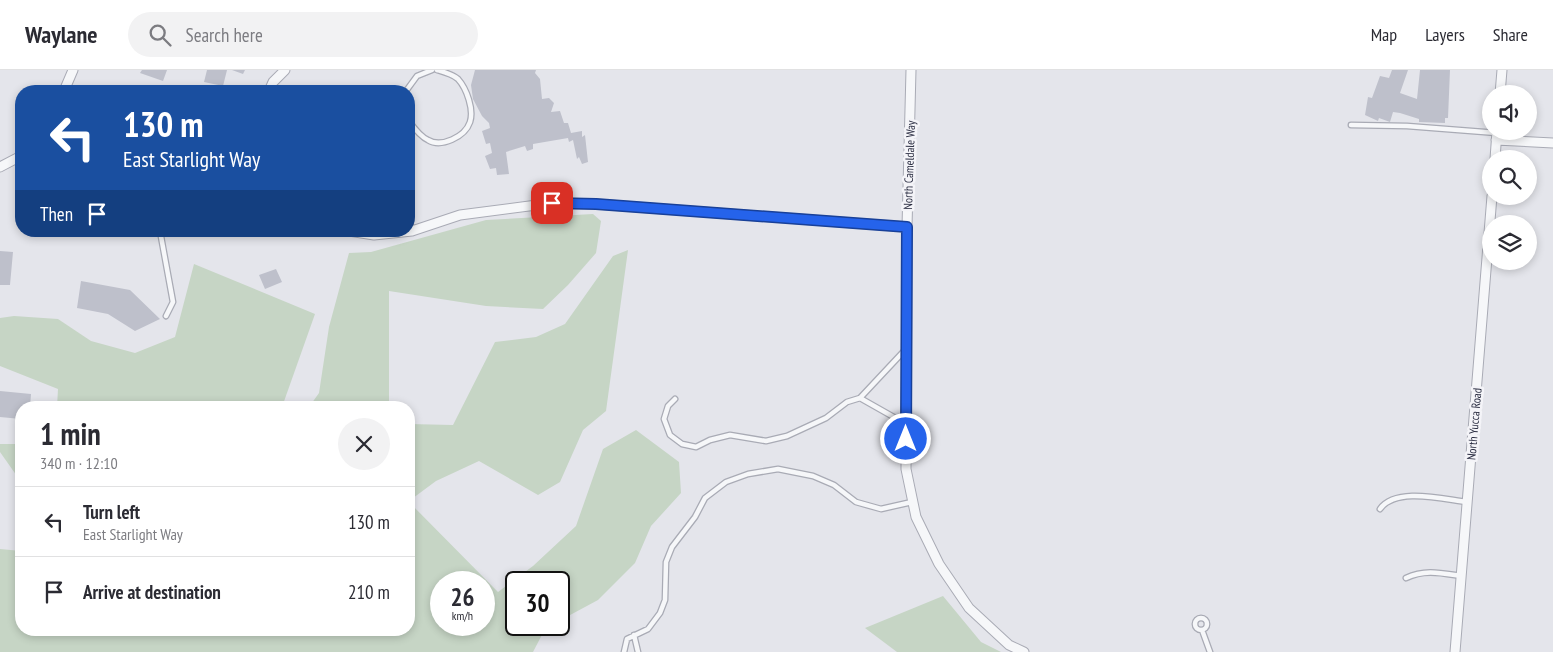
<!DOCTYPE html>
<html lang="en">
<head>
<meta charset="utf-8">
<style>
	:root { --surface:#fff; --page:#f2f2f3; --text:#2b2b33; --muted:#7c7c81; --line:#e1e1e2 }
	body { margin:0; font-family:"PT Sans Narrow",sans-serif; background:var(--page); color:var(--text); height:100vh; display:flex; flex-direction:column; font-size:19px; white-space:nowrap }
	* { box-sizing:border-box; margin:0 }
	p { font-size:16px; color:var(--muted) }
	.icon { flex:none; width:28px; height:28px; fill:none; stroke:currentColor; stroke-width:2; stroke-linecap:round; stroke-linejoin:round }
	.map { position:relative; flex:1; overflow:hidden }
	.details { position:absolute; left:15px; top:331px; width:400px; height:235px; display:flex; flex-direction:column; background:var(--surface); border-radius:20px; box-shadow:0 2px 8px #0003 }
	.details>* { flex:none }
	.hud { position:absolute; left:15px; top:15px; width:400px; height:152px; border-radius:20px; box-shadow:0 2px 8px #0003; background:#1a4fa0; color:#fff; overflow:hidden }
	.buttons { position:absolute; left:1482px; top:15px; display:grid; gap:10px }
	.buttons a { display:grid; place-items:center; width:55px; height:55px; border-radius:50%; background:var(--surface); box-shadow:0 2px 8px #0003; font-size:25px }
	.speed { position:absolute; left:430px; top:501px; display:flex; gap:10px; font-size:25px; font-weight:700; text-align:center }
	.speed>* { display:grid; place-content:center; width:65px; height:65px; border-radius:50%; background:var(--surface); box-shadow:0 2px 8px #0003; line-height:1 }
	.speed small { font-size:12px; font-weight:400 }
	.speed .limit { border:2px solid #111; border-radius:8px; background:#fff; color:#111 }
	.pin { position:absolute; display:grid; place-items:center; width:42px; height:42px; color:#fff; margin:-21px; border-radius:10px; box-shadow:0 2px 8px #0006 }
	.me { position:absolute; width:55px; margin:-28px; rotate:0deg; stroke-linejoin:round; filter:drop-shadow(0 0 4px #0008) }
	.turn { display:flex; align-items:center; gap:18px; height:105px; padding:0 25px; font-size:22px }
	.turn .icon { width:65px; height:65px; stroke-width:2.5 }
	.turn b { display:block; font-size:35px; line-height:42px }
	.then { display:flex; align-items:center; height:48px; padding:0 25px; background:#0003; gap:10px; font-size:19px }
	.round { display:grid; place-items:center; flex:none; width:52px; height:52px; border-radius:26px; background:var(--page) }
	.headline { display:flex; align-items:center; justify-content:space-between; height:85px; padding:0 25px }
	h1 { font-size:30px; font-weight:600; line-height:38px }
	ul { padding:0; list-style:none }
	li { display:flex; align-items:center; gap:15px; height:70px; padding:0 25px; border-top:1px solid var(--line) }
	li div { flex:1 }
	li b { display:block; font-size:19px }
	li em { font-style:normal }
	header { display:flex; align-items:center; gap:30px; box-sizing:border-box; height:70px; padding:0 25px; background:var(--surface); border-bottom:1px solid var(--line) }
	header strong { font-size:24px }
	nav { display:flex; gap:28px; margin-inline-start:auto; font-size:18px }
	.search { width:350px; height:45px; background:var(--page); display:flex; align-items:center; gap:12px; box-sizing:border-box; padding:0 18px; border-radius:28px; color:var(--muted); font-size:19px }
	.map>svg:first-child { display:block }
	.green { fill:#c6d5c5; fill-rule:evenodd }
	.building { fill:#bec0cb }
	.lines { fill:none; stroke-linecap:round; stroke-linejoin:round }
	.lane-casing { stroke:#a9abb5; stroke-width:7 }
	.street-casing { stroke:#a9abb5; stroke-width:11 }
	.lane { stroke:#f6f7f9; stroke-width:4.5 }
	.street { stroke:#f6f7f9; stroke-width:9 }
	.route-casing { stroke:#184099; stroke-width:12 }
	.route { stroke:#2563eb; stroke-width:9 }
	.labels { text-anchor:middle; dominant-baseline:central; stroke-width:5; stroke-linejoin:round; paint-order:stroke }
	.street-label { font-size:12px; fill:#2c2f43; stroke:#f4f4f8 }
</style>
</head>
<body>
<header>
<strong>Waylane</strong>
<div class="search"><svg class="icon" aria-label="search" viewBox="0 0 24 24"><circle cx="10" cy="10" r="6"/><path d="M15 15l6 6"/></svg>Search here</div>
<nav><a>Map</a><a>Layers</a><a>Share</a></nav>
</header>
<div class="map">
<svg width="1553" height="582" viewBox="0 0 1553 582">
	<rect width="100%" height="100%" fill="#e4e5eb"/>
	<path class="green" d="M593 144 601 151 596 183 568 215 543 239 486 236 389 221V337H309L319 323 329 257 349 183 371 182 486 150Z
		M628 180 606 341 583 360 560 412 538 425 479 391 436 411 409 431V354L453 355 495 272 536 267 565 254 613 186Z
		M194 194 315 244 282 337H57L58 319 0 296V248L14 246 58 249 91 271 135 283 175 267Z
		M636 360 679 392 681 423 651 456 635 493 598 530 559 551V512H516V555H552L545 559 533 582H0V479L21 481V560H409V432L498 522 533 496 576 456 603 379ZM484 512V555H441V512Z
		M0 374H21V448L19 409 0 382Z
		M943 526 981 572 1001 582H897L865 558Z"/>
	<path class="building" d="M142 0H167L163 11 140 3Z
		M207 0H227L223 16 204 12Z
		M232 0H245L243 4Z
		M475 0H536L535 3 540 9 542 29 549 28 554 33 551 42 560 41 564 53H568L571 63 582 61V67L585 65 588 92 582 94 579 87 577 89 573 70 569 72 568 68 533 74V79L527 81 525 76 506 82 509 104 497 105 496 98 490 99 485 86 492 83 490 73 486 74 482 61 490 58 489 53 482 46 473 29 471 15Z
		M1392 0H1408L1400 23 1417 29 1420 0H1450L1448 48H1445V53L1419 52V49L1400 43 1393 42 1390 52 1379 48 1378 51 1365 45 1368 27 1372 28 1380 6 1389 8Z
		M0 181 13 182 10 215H0Z
		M276 199 282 212 265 219 259 205Z
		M81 211 130 220 160 249 135 261 108 244 77 238Z
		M0 321 31 324 30 338H21V349L0 347Z"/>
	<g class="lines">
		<g class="lane-casing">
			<path id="lane" d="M406 21 417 6 432 0
				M409 51C414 58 421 67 428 70 441 78 465 67 470 52 474 40 467 19 458 9 452 4 444 2 437 0
				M1351 55 1407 56 1497 63
				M409 146 412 161
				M160 161 173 232 166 246
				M860 328 906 354
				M675 329 668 336 664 349 670 365 682 374 696 377 710 370 730 365 766 371 787 366 826 348 847 332 860 328 905 280
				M1380 439C1396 417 1442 429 1467 432
				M1406 508C1425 499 1441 503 1461 506
				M1195 554a6 6 0 1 1 12 0a6 6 0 1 1-12 0Z
				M1202 560 1210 582
				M634 565 638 582
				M624 582 627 569 648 559 660 543 665 530 666 492 672 477 695 447 705 428 726 412 748 404 778 399 813 406 834 415 856 432 881 439 912 432"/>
		</g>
		<g class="street-casing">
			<path id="street" d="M911 0 907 157 906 399 916 447 939 494 969 538 1009 575 1024 582
				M64 21 73 0
				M269 21 273 12 285 0
				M1500 24 1502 0
				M1496 70 1553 73
				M1495 89 1497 61
				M0 97 21 86
				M349 161 374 165 412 161 460 145 552 133 596 134 907 157
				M1455 582 1492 126"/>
		</g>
		<use href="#lane" class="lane"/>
		<use href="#street" class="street"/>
	</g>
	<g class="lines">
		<g class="route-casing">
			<path id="route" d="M552 133 596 134 907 157 906 369"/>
		</g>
		<use href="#route" class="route"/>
	</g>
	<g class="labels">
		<g class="street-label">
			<text transform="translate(909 95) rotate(-88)">North Cameldale Way</text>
			<text transform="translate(1474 354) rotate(-85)">North Yucca Road</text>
		</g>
	</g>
</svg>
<div class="buttons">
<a><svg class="icon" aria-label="sound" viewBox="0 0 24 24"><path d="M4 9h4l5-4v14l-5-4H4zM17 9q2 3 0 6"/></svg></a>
<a><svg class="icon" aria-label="search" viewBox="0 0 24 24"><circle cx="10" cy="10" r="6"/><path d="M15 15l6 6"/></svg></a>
<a><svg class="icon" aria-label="layers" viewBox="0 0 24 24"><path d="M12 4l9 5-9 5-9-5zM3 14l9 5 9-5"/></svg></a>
</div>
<div class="speed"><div>26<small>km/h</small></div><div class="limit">30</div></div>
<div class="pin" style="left:552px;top:133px;background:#d93025"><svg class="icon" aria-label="arrive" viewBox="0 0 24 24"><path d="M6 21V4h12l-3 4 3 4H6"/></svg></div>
<svg class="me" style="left:906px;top:369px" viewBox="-20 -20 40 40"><circle r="17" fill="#2563eb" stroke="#fff" stroke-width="3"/><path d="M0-11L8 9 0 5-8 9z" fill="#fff"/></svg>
<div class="hud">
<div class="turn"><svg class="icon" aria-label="left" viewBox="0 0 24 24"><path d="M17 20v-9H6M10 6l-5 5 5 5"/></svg><div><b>130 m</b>East Starlight Way</div></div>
<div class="then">Then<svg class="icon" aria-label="arrive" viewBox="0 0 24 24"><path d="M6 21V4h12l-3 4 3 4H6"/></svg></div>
</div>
<section class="details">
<div class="headline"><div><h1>1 min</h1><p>340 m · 12:10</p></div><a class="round"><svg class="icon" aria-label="close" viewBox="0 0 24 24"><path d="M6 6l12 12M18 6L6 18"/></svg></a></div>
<ul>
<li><svg class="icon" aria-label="left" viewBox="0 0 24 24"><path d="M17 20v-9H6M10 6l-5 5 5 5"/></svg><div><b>Turn left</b><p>East Starlight Way</p></div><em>130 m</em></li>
<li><svg class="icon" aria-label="arrive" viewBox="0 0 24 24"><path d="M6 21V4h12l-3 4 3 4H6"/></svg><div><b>Arrive at destination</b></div><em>210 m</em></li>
</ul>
</section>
</div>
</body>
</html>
